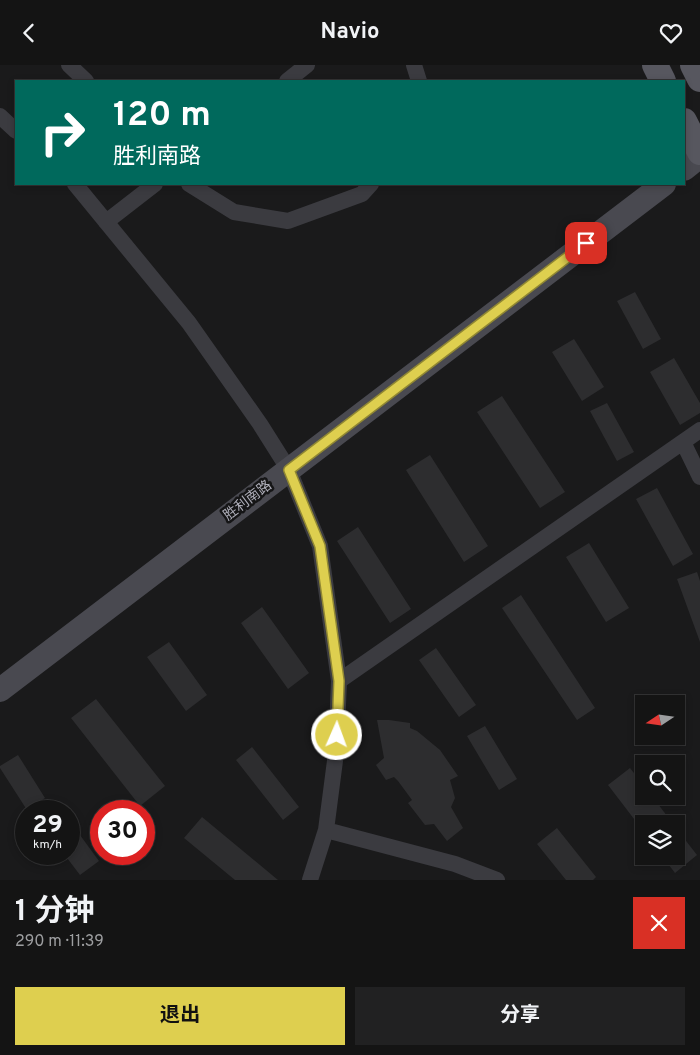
<!DOCTYPE html>
<html lang="zh">
<head>
<meta charset="utf-8">
<style>
	:root { --surface:#141414; --page:#212122; --text:#f1f3f6; --muted:#9d9ea0; --line:#333334; --accent:#decf4f }
	body { margin:0; font-family:Overpass,"Noto Sans SC",sans-serif; background:var(--page); color:var(--text); height:100vh; display:flex; flex-direction:column; font-size:19px; white-space:nowrap }
	* { box-sizing:border-box; margin:0 }
	p { font-size:16px; color:var(--muted) }
	.icon { flex:none; width:28px; height:28px; fill:none; stroke:currentColor; stroke-width:2; stroke-linecap:round; stroke-linejoin:round }
	.map { position:relative; height:815px; overflow:hidden }
	.sheet { display:flex; flex-direction:column; background:var(--surface); flex:1 }
	.sheet>* { flex:none }
	.banner { position:absolute; left:15px; top:15px; width:670px; height:105px; border-radius:0px; box-shadow:0 2px 8px #0003,0 0 0 1px var(--line); background:#00695c; color:#fff; overflow:hidden }
	.needle { width:32px; rotate:257deg }
	.tools { position:absolute; left:635px; top:630px; display:grid; gap:10px }
	.tools a { display:grid; place-items:center; width:50px; height:50px; border-radius:0px; background:var(--surface); box-shadow:0 2px 8px #0003,0 0 0 1px var(--line); font-size:25px }
	.speed { position:absolute; left:15px; top:735px; display:flex; gap:10px; font-size:25px; font-weight:700; text-align:center }
	.speed>* { display:grid; place-content:center; width:65px; height:65px; border-radius:50%; background:var(--surface); box-shadow:0 2px 8px #0003,0 0 0 1px var(--line); line-height:1 }
	.speed small { font-size:12px; font-weight:400 }
	.speed .limit { border:8px solid #d22; background:#fff; color:#111 }
	.pin { position:absolute; display:grid; place-items:center; width:42px; height:42px; color:#fff; margin:-21px; border-radius:10px; box-shadow:0 2px 8px #0006 }
	.me { position:absolute; width:55px; margin:-28px; rotate:2deg; stroke-linejoin:round; filter:drop-shadow(0 0 4px #0008) }
	.turn { display:flex; align-items:center; gap:18px; height:105px; padding:0 15px; font-size:22px }
	.turn .icon { width:65px; height:65px; stroke-width:2.5 }
	.turn b { display:block; font-size:35px; line-height:42px }
	.round { display:grid; place-items:center; flex:none; width:52px; height:52px; border-radius:0px; background:var(--page) }
	.overview { display:flex; align-items:center; justify-content:space-between; height:85px; padding:0 15px }
	h1 { font-size:30px; font-weight:700; line-height:38px }
	.button { display:flex; gap:10px; margin-top:auto; padding:10px 15px }
	.button a { flex:1; height:58px; border-radius:0px; background:var(--accent); color:#111; font-size:20px; font-weight:700; line-height:58px; text-align:center }
	.button a+a { background:var(--page); color:var(--text) }
	header { display:flex; justify-content:space-between; align-items:center; height:65px; padding:0 15px; background:var(--surface); font-size:22px; font-weight:700 }
	.map>svg:first-child { display:block }
	.building { fill:#2d2d2f }
	.lines { fill:none; stroke-linecap:round; stroke-linejoin:round }
	.minor { stroke:#3b3b40; stroke-width:16 }
	.secondary { stroke:#494950; stroke-width:24 }
	.primary { stroke:#57575f; stroke-width:26 }
	.route-casing { stroke:#908733; stroke-width:12 }
	.route { stroke:#decf4f; stroke-width:9 }
	.labels { text-anchor:middle; dominant-baseline:central; stroke-width:5; stroke-linejoin:round; paint-order:stroke }
	.street-label { font-size:14px; fill:#aeaeb9; stroke:#151516 }
</style>
</head>
<body>
<header><svg class="icon" aria-label="back" viewBox="0 0 24 24"><path d="M15 5l-7 7 7 7"/></svg>Navio<svg class="icon" aria-label="heart" viewBox="0 0 24 24"><path d="M12 20l-8-8c-3-5 5-10 8-4 3-6 11-1 8 4z"/></svg></header>
<div class="map">
<svg width="700" height="815" viewBox="0 0 700 815">
	<rect width="100%" height="100%" fill="#1a1a1b"/>
	<path class="building" d="M635 227 661 274 643 284 617 236Z
		M574 274 604 322 582 336 552 287Z
		M674 293 700 338V348L680 360 650 307Z
		M502 331 565 427 540 443 477 347Z
		M607 338 634 387 617 396 590 346Z
		M430 390 488 481 464 497 406 405Z
		M657 423 693 489 673 501 636 434Z
		M358 462 411 544 390 558 337 476Z
		M589 478 629 543 606 557 566 492Z
		M697 507 700 516V577L677 514Z
		M521 530 595 643 577 655 502 543Z
		M262 542 309 608 288 624 241 558Z
		M169 577 207 630 186 646 147 592Z
		M436 583 476 640 459 652 419 595Z
		M96 634 165 721 140 741 71 653Z
		M377 655H389L410 658V663L417 666 440 685 458 711 450 715 455 733 451 742 463 763 447 776 434 759 425 760 408 738 412 735 398 716 394 712 386 715 376 700 384 693Z
		M485 661 517 714 499 725 467 671Z
		M252 682 299 742 283 755 236 695Z
		M18 690 45 733 27 745 0 703V701Z
		M630 703 644 721V731H652L673 759H644V767L608 720Z
		M202 752 278 815H235L184 773Z
		M69 755 99 796 80 810 64 789H69Z
		M557 763 596 812 593 815H566L537 779Z
		M676 763 697 790 675 808 662 791H676Z"/>
	<g class="lines">
		<path class="minor" d="M69 0 86 16
			M414 0 419 16
			M287 16 307 0
			M0 51 16 66
			M75 119 189 258 260 359 289 405 320 481 339 616 336 688 326 765 310 815
			M189 119 234 147 288 156 362 129 371 119
			M106 157 155 119
			M683 377 700 412
			M339 616 700 365
			M326 765 455 799 497 815"/>
		<path class="secondary" d="M684 104 700 91
			M0 625 664 119"/>
		<path class="primary" d="M655 0 663 16
			M693 0 700 14
			M684 56 700 87"/>
	</g>
	<g class="lines">
		<g class="route-casing">
			<path id="route" d="M337 670 339 616 320 481 289 405 586 178"/>
		</g>
		<use href="#route" class="route"/>
	</g>
	<g class="labels">
		<g class="street-label">
			<text transform="translate(248 436) rotate(-37)">胜利南路</text>
		</g>
	</g>
</svg>
<div class="tools">
<a><svg class="needle" viewBox="-14 -14 28 28"><path d="M0-13l5 13h-10z" fill="#e53935"/><path d="M0 13l5-13h-10z" fill="#9d9ea0"/></svg></a>
<a><svg class="icon" aria-label="search" viewBox="0 0 24 24"><circle cx="10" cy="10" r="6"/><path d="M15 15l6 6"/></svg></a>
<a><svg class="icon" aria-label="layers" viewBox="0 0 24 24"><path d="M12 4l9 5-9 5-9-5zM3 14l9 5 9-5"/></svg></a>
</div>
<div class="speed"><div>29<small>km/h</small></div><div class="limit">30</div></div>
<div class="pin" style="left:586px;top:178px;background:#d93025"><svg class="icon" aria-label="arrive" viewBox="0 0 24 24"><path d="M6 21V4h12l-3 4 3 4H6"/></svg></div>
<svg class="me" style="left:337px;top:670px" viewBox="-20 -20 40 40"><circle r="17" fill="#decf4f" stroke="#fff" stroke-width="3"/><path d="M0-11L8 9 0 5-8 9z" fill="#fff"/></svg>
<div class="banner">
<div class="turn"><svg class="icon" aria-label="right" viewBox="0 0 24 24"><path d="M7 20v-9h11M14 6l5 5-5 5"/></svg><div><b>120 m</b>胜利南路</div></div>
</div>
</div>
<section class="sheet">
<div class="overview"><div><h1>1 分钟</h1><p>290 m · 11:39</p></div><a class="round" style="background:#d93025;color:#fff"><svg class="icon" aria-label="close" viewBox="0 0 24 24"><path d="M6 6l12 12M18 6L6 18"/></svg></a></div>
<div class="button"><a>退出</a><a>分享</a></div>
</section>
</body>
</html>
